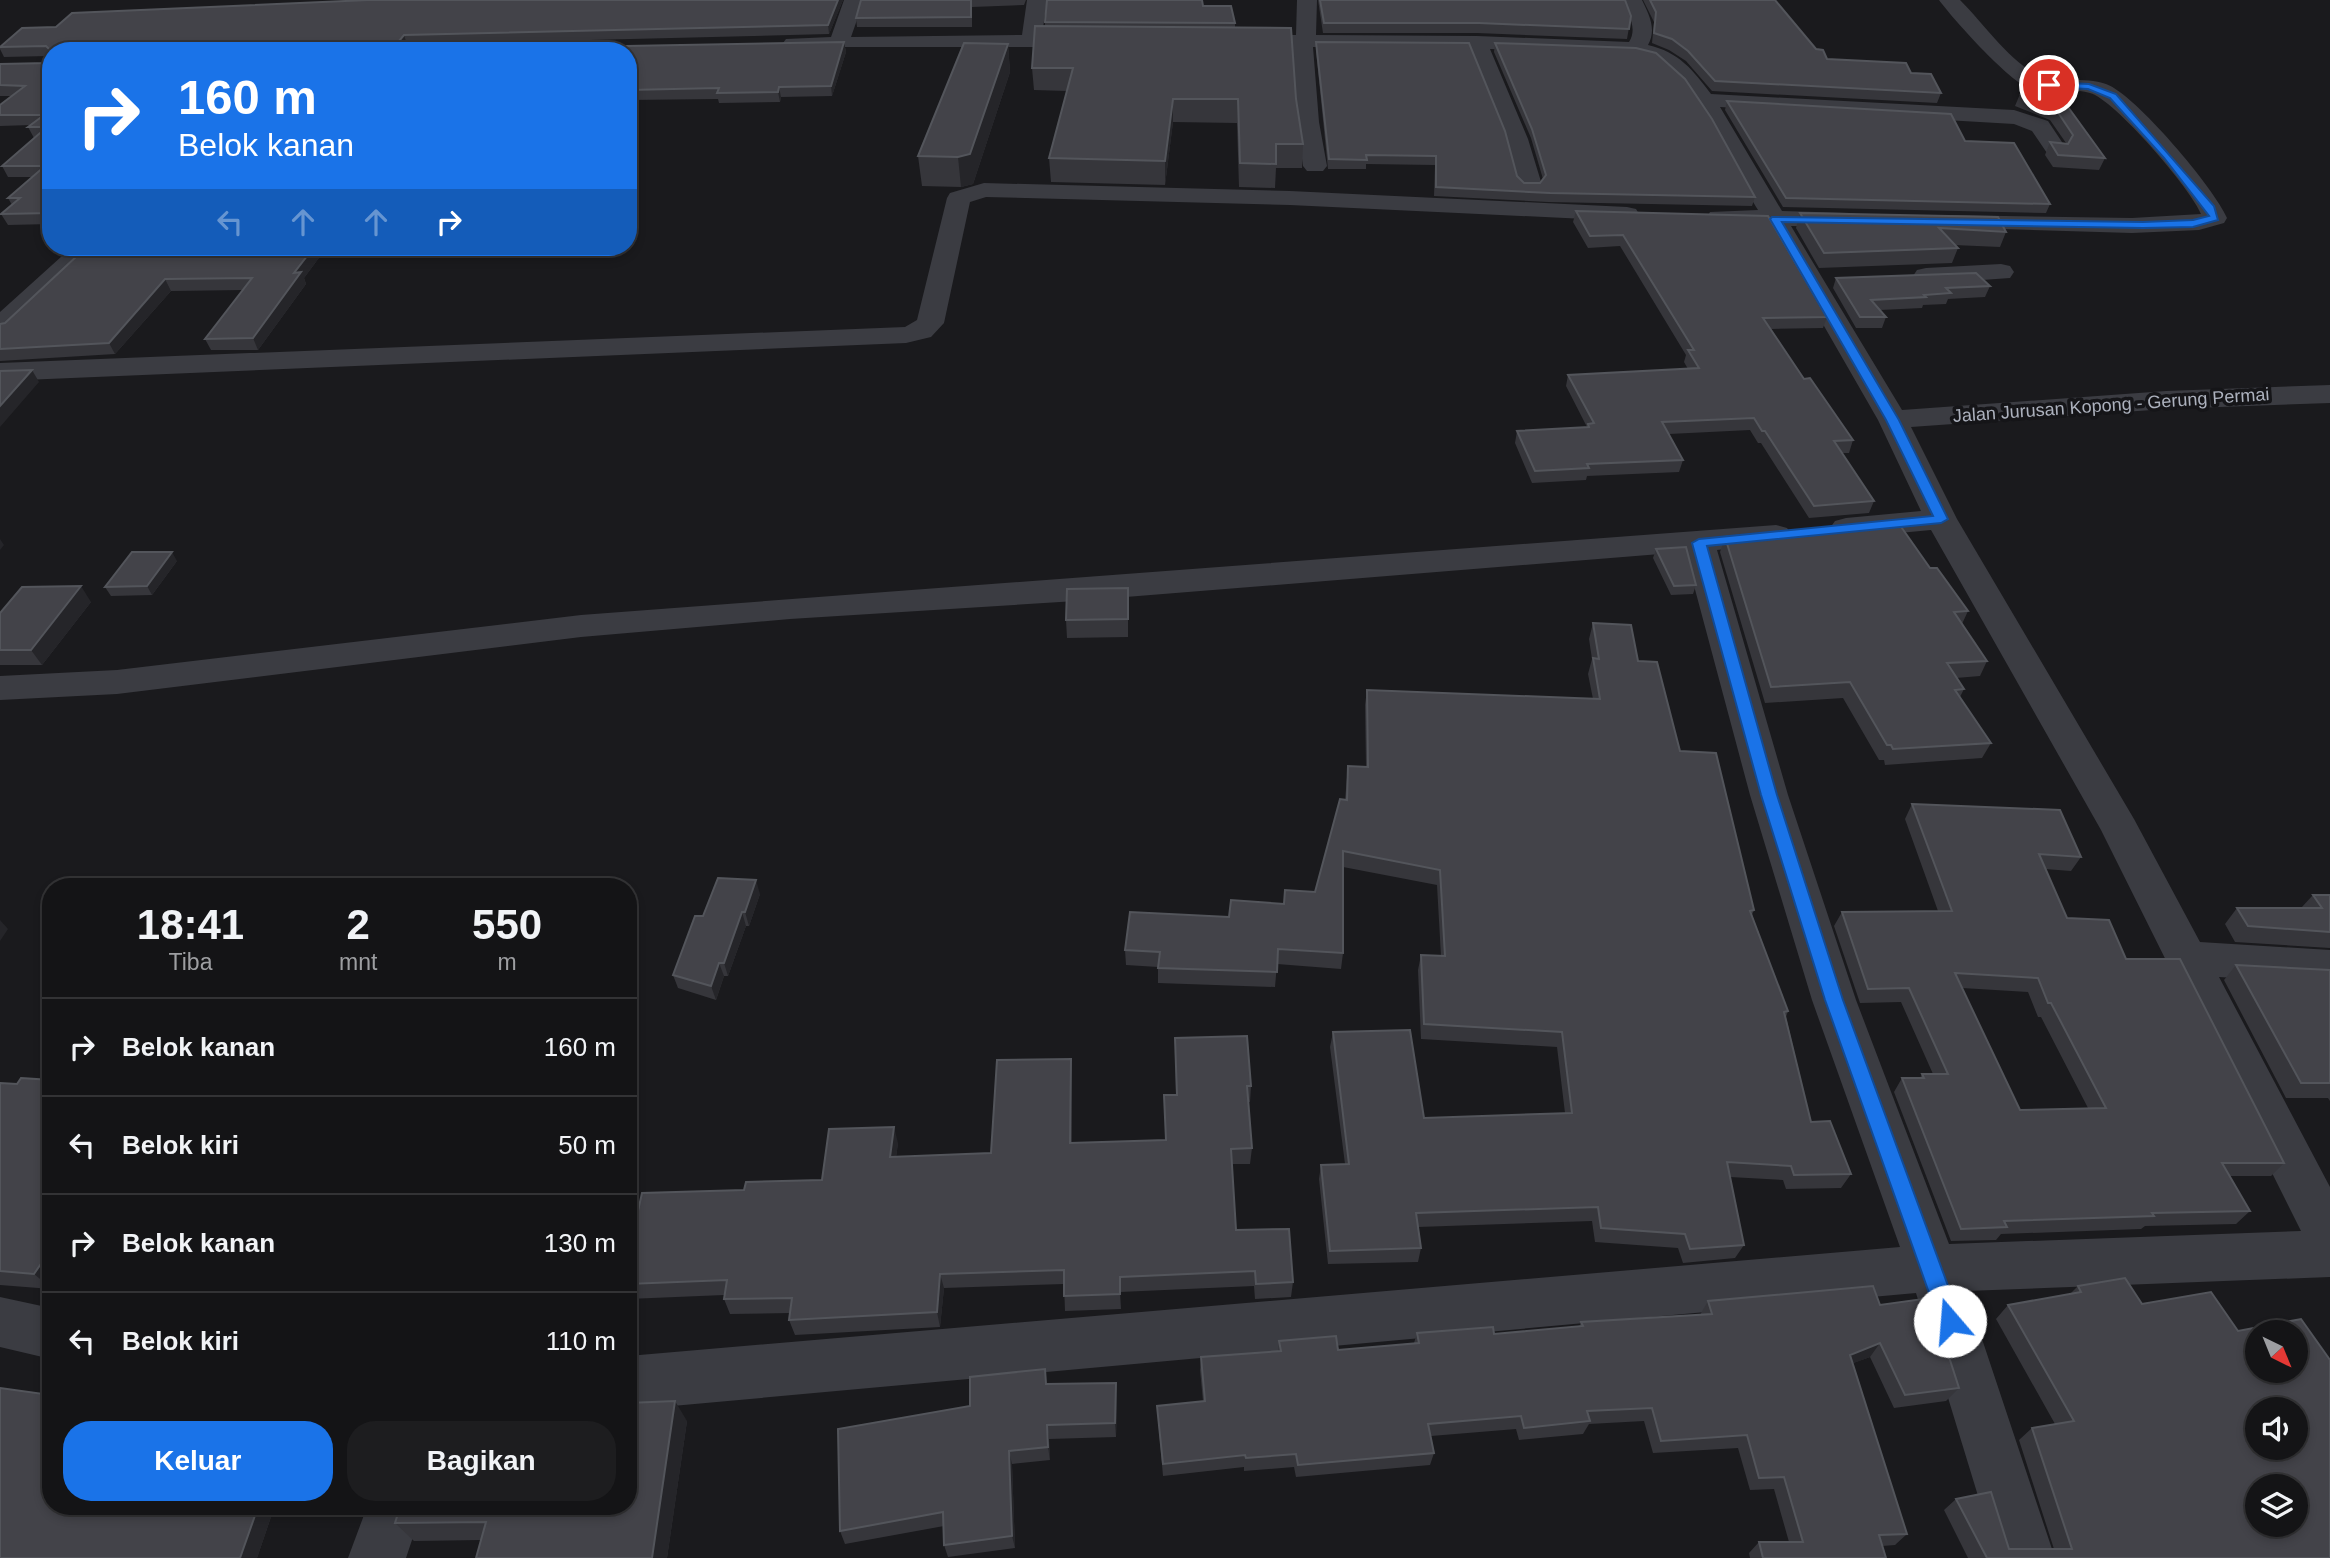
<!DOCTYPE html>
<html lang="id">
<head>
<meta charset="utf-8">
<style>
	:root { --surface:#141416; --page:#1d1d1f; --text:#f1f3f6; --muted:#9d9ea1; --line:#333335; --accent:#1a73e8 }
	body { margin:0; font-family:Arial,sans-serif; background:var(--page); color:var(--text); height:100vh; display:flex; flex-direction:column; font-size:26px; white-space:nowrap }
	* { box-sizing:border-box; margin:0 }
	p { font-size:23px; color:var(--muted) }
	.icon { flex:none; width:38px; height:38px; fill:none; stroke:currentColor; stroke-width:2; stroke-linecap:round; stroke-linejoin:round }
	.map { position:relative; flex:1; overflow:hidden }
	.drawer { position:absolute; left:42px; top:878px; width:595px; height:637px; display:flex; flex-direction:column; background:var(--surface); border-radius:28px; box-shadow:0 4px 10px #0003,0 0 0 2px var(--line) }
	.drawer>* { flex:none }
	.top-card { position:absolute; left:42px; top:42px; width:595px; height:214px; border-radius:28px; box-shadow:0 4px 10px #0003,0 0 0 2px var(--line); background:#1a73e8; color:#fff; overflow:hidden }
	.needle { width:46px; rotate:137deg }
	.controls { position:absolute; left:2245px; top:1320px; display:grid; gap:14px }
	.controls a { display:grid; place-items:center; width:63px; height:63px; border-radius:50%; background:var(--surface); box-shadow:0 4px 10px #0003,0 0 0 2px var(--line); font-size:35px }
	.pin { position:absolute; display:grid; place-items:center; width:60px; height:60px; color:#fff; margin:-30px; border:4px solid #fff; border-radius:50%; box-shadow:0 2px 7px #0007 }
	.me { position:absolute; width:77px; margin:-38px; rotate:342deg; stroke-linejoin:round; filter:drop-shadow(0 0 5px #0008) }
	.turn { display:flex; align-items:center; gap:24px; height:147px; padding:0 21px; font-size:32px }
	.turn .icon { width:91px; height:91px; stroke-width:2.5 }
	.turn b { display:block; font-size:49px; line-height:60px }
	.lanes { display:flex; align-items:center; height:66px; padding:0 21px; background:#0003; justify-content:center; gap:35px; direction:ltr }
	.lanes .off { opacity:.35 }
	.eta { display:flex; justify-content:space-evenly; align-items:center; height:119px; text-align:center }
	.eta b { font-size:42px; font-weight:700; line-height:49px }
	.primary-button { display:flex; gap:14px; margin-top:auto; padding:14px 21px }
	.primary-button a { flex:1; height:80px; border-radius:28px; background:var(--accent); color:#fff; font-size:28px; font-weight:700; line-height:80px; text-align:center }
	.primary-button a+a { background:var(--page); color:var(--text) }
	ul { padding:0; list-style:none }
	li { display:flex; align-items:center; gap:21px; height:98px; padding:0 21px; border-top:2px solid var(--line) }
	li div { flex:1 }
	li b { display:block; font-size:26px }
	li em { font-style:normal }
	.map>svg:first-child { display:block }
	.lines { fill:none; stroke-linecap:round; stroke-linejoin:round }
	.minor { fill:#3b3c42; fill-rule:evenodd }
	.wall { fill:#36363b; fill-rule:evenodd }
	.shaded-wall { fill:#252529 }
	.building { fill:#434349; stroke:#53555b; stroke-width:2; fill-rule:evenodd }
	.route { fill:#1a73e8; stroke:#114b97; stroke-width:2 }
	.labels { text-anchor:middle; dominant-baseline:central; stroke-width:7; stroke-linejoin:round; paint-order:stroke }
	.far-street-label { font-size:18px; fill:#acb1bd; stroke:#151518 }
</style>
</head>
<body>
<div class="map">
<svg width="2330" height="1558" viewBox="0 0 2330 1558">
	<rect width="100%" height="100%" fill="#1a1a1d"/>
	<g class="lines">
		<path class="minor" d="M844 0H864L851 37 1022 35 1027 0H1047L1042 35 1093 37 1096 41 1093 45 1086 47H786L783 43 786 39 831 37Z
			M1297 0H1317L1316 35 1477 36 1629 42C1638 28 1628 13 1622 0H1642C1649 15 1657 29 1648 45 1679 52 1693 70 1711 94L2014 110 2048 121 2066 148 2063 153H2047L2032 131 2014 124 1720 107 1782 211 1851 213 1860 215 1863 220 1860 225 1851 227 1791 226 1902 410 2166 391 2330 385V403L2166 409 1911 427 1957 519 2134 819 2200 942 2330 950V984L2219 977 2330 1187V1277L1966 1291 2055 1558H1997L1916 1293 628 1410V1356L1900 1247 1812 1000 1750 795 1685 552 1076 601 790 619 581 637 117 694 0 700V676L117 670 581 615 1776 525 1787 528 1792 535 1787 542 1717 550 1788 795 1856 1000 1949 1244 2301 1231 2101 830 1931 530 1846 538 1835 535 1830 528 1835 521 1846 518 1921 511 1878 420 1766 225 1710 222 1707 217 1710 212 1758 210C1736 173 1692 78 1655 59 1649 56 1641 56 1634 54L1490 49 1528 139 1542 185 1538 190H1522L1518 185 1506 139 1469 48 1313 47 1319 122 1327 166 1323 171H1307L1303 166 1297 122 1292 47H1241L1234 45 1231 41 1234 37 1241 35H1296Z
			M1939 0H1960C1984 24 2007 58 2037 75 2054 84 2085 76 2106 84 2135 94 2215 189 2227 218L2224 223 2199 230 2132 233 1938 227 1935 222 1938 217 1947 215 2132 218 2201 214C2192 190 2114 99 2090 93 2070 87 2047 95 2027 87 2007 79 1953 19 1939 0Z
			M984 183 1290 191 1627 207 1636 209 1639 214 1636 219 1627 221 1290 205 986 197 970 202 944 323 931 337 906 343 0 381V363L905 327 917 320 947 198 950 193Z
			M72 247H100L10 333 0 335V312Z
			M2001 264 2010 266 2014 272 2010 278 1926 284 1917 282 1913 276 1917 270 1926 268Z
			M0 1297 51 1308V1359L0 1347Z
			M367 1507H423L406 1558H348Z"/>
	</g>
	<path class="wall" d="M368 0H843L829 34 430 44 626 46 844 42 846 52 832 96 781 97 780 102 719 103 718 99 628 100V51H51V224L8 225 1 214 12 205 8 198 32 177H8L2 166 34 138 28 127 31 125 0 126V105L11 96H0V64L48 63V56L4 57 0 49V46L56 27Z
		M861 0H1026L1024 5 972 7V27H857L856 18Z
		M1318 0H1625L1631 16 1627 39 1477 33H1323Z
		M1643 0H1775L1816 49 1827 59 1911 73 1941 93 1937 103 1712 91 1686 61 1669 50 1652 43 1654 22Z
		M1159 1 1203 6 1235 23V28L1296 99 1303 144 1302 168H1276L1275 188 1239 187 1237 123 1173 122 1165 185 1051 182 1049 158 1067 91 1034 90 1032 68 1045 26V22Z
		M1316 42 1517 176 1524 183H1540L1543 179 1531 138 1494 52 1495 43 1755 197 1752 206 1548 202 1434 196 1435 165 1366 164V169H1328L1316 51Z
		M1008 44 1010 72 973 184 961 187 922 186 918 156Z
		M2020 94 2060 96 2105 158 2099 170 2053 167 2045 155 2050 142 2066 143 2050 120 2015 106Z
		M1727 101 1965 141 2050 204 2046 213 1783 207 1725 110Z
		M1576 211 1827 317 1823 328 1771 329 1804 379 1853 440 1849 453H1842L1874 501 1869 513 1809 518 1761 443H1758L1750 430 1669 434 1683 460 1679 472 1587 476 1586 480 1532 483 1515 443 1517 431 1587 427 1566 386 1568 375 1688 369 1684 362 1686 355 1620 246 1588 248 1573 222Z
		M1800 213 2006 232 2000 247 1954 245 1958 248 1952 263 1819 268 1796 228Z
		M306 247H327L304 278 306 284 258 350H211L205 339 243 290 171 291 115 354 0 361V324L5 323 78 255 301 248Z
		M1836 278 1990 286 1985 297 1948 299 1946 304 1923 305 1922 308 1880 310 1886 317 1882 328H1856L1833 288Z
		M1725 537 1930 568 1968 611 1962 624 1987 661 1980 676 1956 678 1964 689 1960 697 1991 743 1982 758 1885 765 1884 760H1879L1843 698 1765 703 1720 552Z
		M1656 549 1696 585 1693 594 1671 595 1653 558Z
		M177 561 152 595 111 596 105 587Z
		M1128 588V637L1067 638 1066 620Z
		M91 602 42 665H0V613Z
		M1593 623 1638 661 1754 910 1752 915 1788 1011 1786 1017 1811 1122 1851 1174 1841 1188 1786 1189 1783 1180 1730 1177 1744 1245 1735 1258 1683 1263 1678 1248 1595 1242 1592 1221 1418 1227 1421 1248 1418 1262 1328 1264 1319 1179 1321 1165 1345 1164 1330 1047 1333 1032 1424 1118 1565 1113 1557 1047 1421 1039 1418 970 1421 955 1441 956 1437 885 1343 867V953L1341 969 1277 964 1275 987 1158 983V967L1126 965 1125 950 1229 917 1284 904 1285 890 1315 892 1345 800 1348 766 1366 767 1365 705 1367 690 1593 699 1588 674 1592 659 1589 639Z
		M1912 804 2081 857 2071 871 2045 869 2067 918 2126 959 2284 1163 2271 1176H2230L2250 1211 2236 1224 2145 1226 2141 1229 2001 1234 1996 1240 1951 1241 1894 1092 1902 1078H1920L1922 1074H1933L1901 1002 1860 1003 1834 926 1842 912 1938 911 1905 819ZM1962 988 2028 992 2038 1017H2041L2088 1108 2020 1110Z
		M760 894 749 926H746L728 976H724L716 1000 678 988 673 975 703 916Z
		M2313 895H2330V948L2235 942 2225 924 2237 908H2301Z
		M2236 965 2330 970V1101L2328 1098H2286L2224 980Z
		M1175 1038 1251 1086 1250 1102H1248L1252 1148 1250 1164H1232L1236 1230 1293 1282 1291 1297 1255 1299 1254 1286 1120 1292 1121 1309 1065 1311 1064 1284 944 1288 940 1327 795 1335 789 1320 790 1313 730 1314 724 1299V1295L628 1299V1246L744 1190 822 1180 898 1143 896 1157 991 1153 1071 1059 1072 1075V1143L1165 1140 1176 1095Z
		M51 1080V1289L0 1285V1083L17 1084Z
		M2078 1286 2238 1331 2330 1558H1968L1944 1510 1956 1499 2009 1549H2054L2019 1440 2032 1428 2055 1424 1996 1319 2008 1305 2070 1294Z
		M1708 1301 1880 1305 1959 1388 1946 1401 1894 1408 1870 1357 1853 1363 1907 1534 1895 1545 1882 1546 1886 1558H1750L1749 1553 1759 1542H1789L1774 1489 1750 1490 1738 1448 1653 1453 1644 1421 1589 1424 1583 1434 1519 1440 1516 1429 1431 1436 1434 1453 1430 1465 1296 1477 1294 1467 1244 1471V1467L1163 1476 1158 1419 1157 1406 1203 1401 1200 1370 1201 1357 1278 1351 1279 1341 1338 1350 1414 1343 1417 1333 1494 1334 1579 1327 1581 1322 1700 1315Z
		M1047 1384 1117 1397 1116 1437 1049 1439 1050 1460 1012 1464 1015 1548 948 1557 944 1545V1526L845 1544 840 1531 970 1406Z
		M687 1421 667 1558H476L481 1540 414 1541 395 1523Z
		M51 1507H278L276 1514H272L257 1558H0Z"/>
	<path class="shaded-wall" d="M838 0H843L829 34 828 25Z
		M404 35 407 44 403 51 399 41Z
		M844 42 846 52 832 96 831 86Z
		M1008 44 1010 72 973 184 961 187 958 157Z
		M779 87 781 97 780 102 778 92Z
		M1173 99V122L1165 185V161Z
		M314 247H327L304 278 306 284 258 350 253 338 294 273Z
		M165 279 171 291 115 354 109 343Z
		M32 370 39 382 0 427V406Z
		M0 539 4 545 0 550Z
		M172 552 177 561 152 595 147 586Z
		M81 586 91 602 42 665 31 650Z
		M756 880 760 894 749 926 745 912Z
		M742 912 746 926 728 976 724 963Z
		M0 920 8 929 0 941Z
		M719 963 724 976 716 1000 711 986Z
		M1071 1059 1072 1075 1071 1159 1070 1143Z
		M894 1127 898 1143 894 1173 890 1157Z
		M50 1249H51V1288L34 1274Z
		M940 1274 944 1288 940 1327 937 1312Z
		M1880 1343 1870 1357 1840 1368 1850 1355Z
		M1116 1383 1117 1397 1116 1437 1115 1423Z
		M675 1401 687 1421 667 1558H652Z
		M1047 1425 1049 1439 1050 1460 1048 1447Z
		M1009 1451 1012 1464 1015 1548 1012 1536Z
		M258 1507H263L272 1514 257 1558H240Z
		M267 1507H278L276 1514Z"/>
	<path class="building" d="M368 0H838L828 25 404 35 399 41 402 44 626 46 844 42 831 86 779 87 778 92 717 93 719 88 628 90V51H51V213L1 214 20 198H8L45 166H2L47 127H28L44 115H0V105L25 86 0 85V64L48 63 49 49 46 46 0 47 22 28 56 27 72 13Z
		M861 0H971V17L856 18Z
		M1047 0H1202L1203 6H1231L1235 23 1045 22Z
		M1320 0H1625L1631 16 1629 29 1479 23H1324Z
		M1650 0H1775L1816 49 1823 50 1827 59 1906 63 1911 73 1931 74 1941 93 1715 81 1688 51 1672 39 1654 33 1656 12Z
		M1035 26 1291 28 1296 99 1303 144H1276V164L1240 163 1238 99H1173L1165 161 1049 158 1073 68H1032Z
		M1316 42 1469 43 1505 131 1517 176 1524 183H1540L1546 175 1532 129 1495 43 1636 48 1656 53 1685 79 1712 119 1755 197 1550 193 1436 187V156L1366 155 1367 160 1329 159Z
		M964 43 1008 44 970 154 958 157 918 156Z
		M2020 94 2060 96 2105 158 2058 155 2050 142 2068 144 2073 135 2055 108Z
		M1727 101 1951 114 1965 141 2014 143 2050 204 1786 198Z
		M1576 211 1768 216 1827 317 1763 318 1804 379 1810 378 1853 440 1834 441 1874 501 1814 506 1765 431H1762L1754 418 1662 422 1683 460 1587 464 1589 468 1535 471 1517 431 1589 427 1588 424 1594 423 1568 375 1699 368 1688 350H1694L1623 235 1590 236Z
		M1800 213 1998 217 2006 232 1939 228 1958 248 1824 253Z
		M306 247H314L294 273 301 272 253 338 205 339 252 278 165 279 109 343 0 349V324L5 323 78 255 301 248Z
		M1976 273 1990 286 1946 288 1951 293 1924 295 1926 297 1871 300 1886 317H1860L1836 278Z
		M32 370 0 406V371Z
		M1897 521 1930 568H1937L1968 611 1954 612 1987 661 1947 663 1964 689 1955 690 1991 743 1893 749 1891 745H1887L1850 682 1771 687 1725 537Z
		M1686 547 1696 585 1674 586 1656 549Z
		M132 552H172L147 586 105 587Z
		M81 586 31 650H0V613L22 587Z
		M1128 588V619L1066 620 1067 589Z
		M1593 623 1631 625 1638 661 1657 662 1680 751 1716 753 1754 910 1750 911 1788 1011 1784 1012 1811 1122 1830 1121 1851 1174 1794 1175 1791 1166 1727 1162 1744 1245 1690 1249 1685 1234 1601 1228 1598 1207 1416 1213 1421 1248 1330 1251 1321 1165 1349 1164 1333 1032 1410 1030 1424 1118 1572 1113 1562 1032 1424 1024 1421 955 1445 956 1440 870 1343 851V953L1278 949 1277 972 1158 968 1160 952 1125 950 1130 912 1229 917 1231 900 1284 904 1285 890 1315 892 1340 799 1347 800 1348 766 1368 767 1367 690 1600 699 1593 658 1599 659Z
		M1912 804 2060 810 2081 857 2039 854 2067 918 2109 920 2126 959H2180L2284 1163H2222L2250 1211 2152 1213 2154 1216 2004 1221 2007 1227 1961 1229 1902 1078H1924L1922 1074H1948L1909 988 1868 989 1842 912 1952 911ZM1955 973 2038 978 2048 1003H2051L2106 1108 2020 1110Z
		M718 878 756 880 745 912H742L724 963H719L711 986 673 975 695 916H703Z
		M2313 895H2330V932L2248 926 2237 908H2322Z
		M2236 965 2330 970V1083H2301Z
		M1247 1036 1251 1086H1247L1252 1148 1231 1149 1236 1230 1289 1229 1293 1282 1256 1284 1255 1271 1120 1277V1294L1064 1296V1270L940 1274 937 1312 789 1320 792 1298 724 1299 727 1280 628 1284V1246L630 1247 642 1193 744 1190 746 1182 822 1180 829 1129 894 1127 890 1157 991 1153 997 1060 1071 1059 1070 1143 1166 1140 1164 1095H1177L1175 1038Z
		M21 1078 51 1080V1249L34 1274 0 1271V1083L17 1084Z
		M2125 1278 2142 1304 2211 1292 2238 1331 2301 1319 2330 1360V1558H1987L1956 1499 1991 1492 2009 1549H2072L2032 1428 2074 1421 2008 1305 2081 1292 2078 1286ZM2258 1332H2296V1370H2258ZM2258 1409H2296V1447H2258ZM2258 1486H2296V1524H2258Z
		M1873 1286 1880 1305 1930 1298 1959 1388 1905 1395 1880 1343 1850 1355 1907 1534 1879 1535 1886 1558H1763L1759 1542H1803L1784 1477 1759 1478 1747 1435 1661 1441 1652 1408 1587 1411 1590 1421 1524 1428 1521 1416 1428 1424 1434 1453 1298 1465 1296 1454 1246 1458 1245 1455 1163 1464 1157 1406 1205 1401 1201 1357 1281 1351 1279 1341 1336 1336 1338 1350 1419 1343 1417 1333 1493 1327 1494 1334 1583 1326 1581 1322 1712 1314 1708 1301Z
		M1045 1369 1046 1384 1116 1383 1115 1423 1047 1425 1048 1447 1009 1451 1012 1536 944 1545 943 1512 840 1531 838 1429 970 1406V1377Z
		M0 1388 51 1395V1507H258L240 1558H0Z
		M675 1401 652 1558H476L486 1522 395 1523 400 1507H628V1403Z"/>
	<path class="route" d="M2049 82 2089 84 2116 94 2214 206 2218 220 2193 227 2143 228 1782 222 1899 420 1948 519 1941 523 1707 546 1777 795 1843 1000 1961 1321 1957 1328 1950 1331 1942 1328 1939 1321 1825 1000 1761 795 1692 543 1699 539 1933 516 1886 420 1770 219 1772 217 2143 222 2193 220 2209 216 2164 158 2110 98 2088 89 2046 87V83Z"/>
	<g class="labels">
		<g class="far-street-label">
			<text transform="translate(2111 405) rotate(-4)">Jalan Jurusan Kopong - Gerung Permai</text>
		</g>
	</g>
</svg>
<div class="controls">
<a><svg class="needle" viewBox="-14 -14 28 28"><path d="M0-13l5 13h-10z" fill="#e53935"/><path d="M0 13l5-13h-10z" fill="#9d9ea1"/></svg></a>
<a><svg class="icon" aria-label="sound" viewBox="0 0 24 24"><path d="M4 9h4l5-4v14l-5-4H4zM17 9q2 3 0 6"/></svg></a>
<a><svg class="icon" aria-label="layers" viewBox="0 0 24 24"><path d="M12 4l9 5-9 5-9-5zM3 14l9 5 9-5"/></svg></a>
</div>
<div class="pin" style="left:2049px;top:85px;background:#d93025"><svg class="icon" aria-label="arrive" viewBox="0 0 24 24"><path d="M6 21V4h12l-3 4 3 4H6"/></svg></div>
<svg class="me" style="left:1950px;top:1321px" viewBox="-20 -20 40 40"><circle r="19" fill="#fff"/><path d="M0-13L10 11 0 6-10 11z" fill="#1a73e8"/></svg>
<div class="top-card">
<div class="turn"><svg class="icon" aria-label="right" viewBox="0 0 24 24"><path d="M7 20v-9h11M14 6l5 5-5 5"/></svg><div><b>160 m</b>Belok kanan</div></div>
<div class="lanes"><svg class="icon off" aria-label="left" viewBox="0 0 24 24"><path d="M17 20v-9H6M10 6l-5 5 5 5"/></svg><svg class="icon off" aria-label="ahead" viewBox="0 0 24 24"><path d="M12 20V5M6 11l6-6 6 6"/></svg><svg class="icon off" aria-label="ahead" viewBox="0 0 24 24"><path d="M12 20V5M6 11l6-6 6 6"/></svg><svg class="icon" aria-label="right" viewBox="0 0 24 24"><path d="M7 20v-9h11M14 6l5 5-5 5"/></svg></div>
</div>
<section class="drawer">
<div class="eta">
<div><b>18:41</b><p>Tiba</p></div>
<div><b>2</b><p>mnt</p></div>
<div><b>550</b><p>m</p></div>
</div>
<ul>
<li><svg class="icon" aria-label="right" viewBox="0 0 24 24"><path d="M7 20v-9h11M14 6l5 5-5 5"/></svg><div><b>Belok kanan</b></div><em>160 m</em></li>
<li><svg class="icon" aria-label="left" viewBox="0 0 24 24"><path d="M17 20v-9H6M10 6l-5 5 5 5"/></svg><div><b>Belok kiri</b></div><em>50 m</em></li>
<li><svg class="icon" aria-label="right" viewBox="0 0 24 24"><path d="M7 20v-9h11M14 6l5 5-5 5"/></svg><div><b>Belok kanan</b></div><em>130 m</em></li>
<li><svg class="icon" aria-label="left" viewBox="0 0 24 24"><path d="M17 20v-9H6M10 6l-5 5 5 5"/></svg><div><b>Belok kiri</b></div><em>110 m</em></li>
</ul>
<div class="primary-button"><a>Keluar</a><a>Bagikan</a></div>
</section>
</div>
</body>
</html>
